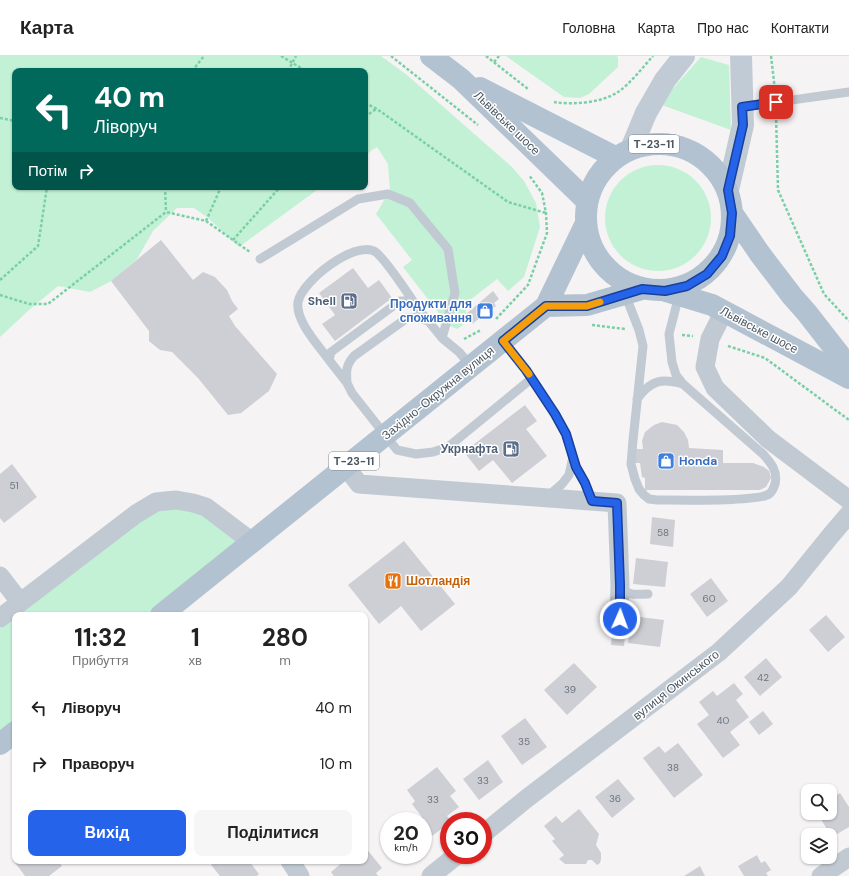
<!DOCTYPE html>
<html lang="uk">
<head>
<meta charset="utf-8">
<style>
	:root { --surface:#fff; --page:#f6f6f6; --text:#222; --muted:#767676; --line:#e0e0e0; --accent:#2563eb }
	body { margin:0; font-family:"DM Sans",sans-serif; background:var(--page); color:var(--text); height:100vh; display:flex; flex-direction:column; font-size:15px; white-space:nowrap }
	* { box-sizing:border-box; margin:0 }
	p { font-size:13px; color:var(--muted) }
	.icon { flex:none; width:22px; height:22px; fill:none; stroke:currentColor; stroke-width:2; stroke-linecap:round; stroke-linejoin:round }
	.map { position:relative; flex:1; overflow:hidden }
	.drawer { position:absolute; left:12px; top:556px; width:356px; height:252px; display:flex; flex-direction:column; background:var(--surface); border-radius:8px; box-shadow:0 1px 3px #0004 }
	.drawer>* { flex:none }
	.top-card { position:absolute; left:12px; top:12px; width:356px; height:122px; border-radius:8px; box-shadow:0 1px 3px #0004; background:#00695c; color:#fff; overflow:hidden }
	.fabs { position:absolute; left:801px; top:728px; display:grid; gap:8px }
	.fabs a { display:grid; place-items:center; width:36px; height:36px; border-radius:8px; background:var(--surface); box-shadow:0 1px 3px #0004; font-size:20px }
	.speed { position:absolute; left:380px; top:756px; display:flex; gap:8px; font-size:20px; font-weight:700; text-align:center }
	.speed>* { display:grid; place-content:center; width:52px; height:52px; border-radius:50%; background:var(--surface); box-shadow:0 1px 3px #0004; line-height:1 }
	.speed small { font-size:10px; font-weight:400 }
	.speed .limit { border:6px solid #d22; background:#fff; color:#111 }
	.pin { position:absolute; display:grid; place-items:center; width:34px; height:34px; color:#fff; margin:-17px; border-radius:8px; box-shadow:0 2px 6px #0006 }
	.me { position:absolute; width:44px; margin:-22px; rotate:2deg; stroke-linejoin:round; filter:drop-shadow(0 0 3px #0008) }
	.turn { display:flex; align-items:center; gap:14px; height:84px; padding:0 16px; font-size:18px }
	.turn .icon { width:52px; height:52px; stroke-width:2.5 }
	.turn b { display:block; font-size:28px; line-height:34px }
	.then { display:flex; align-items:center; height:38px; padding:0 16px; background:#0003; gap:8px; font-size:15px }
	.eta { display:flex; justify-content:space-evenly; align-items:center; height:68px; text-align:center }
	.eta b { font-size:24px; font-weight:700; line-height:28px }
	.primary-button { display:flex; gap:8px; margin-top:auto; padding:8px 16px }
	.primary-button a { flex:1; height:46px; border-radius:8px; background:var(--accent); color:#fff; font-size:16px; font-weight:700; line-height:46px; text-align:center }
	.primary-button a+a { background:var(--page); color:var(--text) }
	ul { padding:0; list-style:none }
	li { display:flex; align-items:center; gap:12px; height:56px; padding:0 16px }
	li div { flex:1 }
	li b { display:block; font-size:15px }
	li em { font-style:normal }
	header { display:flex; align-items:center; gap:24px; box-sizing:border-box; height:56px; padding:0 20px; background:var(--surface); border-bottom:1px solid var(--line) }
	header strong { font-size:19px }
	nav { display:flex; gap:22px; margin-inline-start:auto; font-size:14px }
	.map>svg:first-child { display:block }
	.green { fill:#c3f1d5 }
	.building { fill:#cdcfd5 }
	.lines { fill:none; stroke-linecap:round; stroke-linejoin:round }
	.path { stroke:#7ad0a6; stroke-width:2.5; stroke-dasharray:3 2; stroke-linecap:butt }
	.lane { stroke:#c1cad2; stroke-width:9 }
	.street { stroke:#c1cad2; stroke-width:19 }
	.secondary { stroke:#c1cbd6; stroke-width:22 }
	.primary { stroke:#b3c2d1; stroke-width:22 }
	.route-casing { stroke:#184099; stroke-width:10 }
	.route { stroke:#2563eb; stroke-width:7 }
	.slow { stroke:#f59e0b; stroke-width:7 }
	.labels { text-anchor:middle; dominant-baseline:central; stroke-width:3; stroke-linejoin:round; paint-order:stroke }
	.number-label { font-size:10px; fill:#6b747e }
	.shield { fill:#fff; stroke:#808990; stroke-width:1 }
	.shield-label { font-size:11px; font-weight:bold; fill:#4a5661 }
	.street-label { font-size:12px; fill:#4a5661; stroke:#fff }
	.service-label { font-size:12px; font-weight:bold; fill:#4e5e75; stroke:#fff; text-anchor:end }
	.shop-label { font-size:12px; font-weight:bold; fill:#366cbe; stroke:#fff; text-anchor:end }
	.food-label { font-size:12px; font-weight:bold; fill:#c56008; stroke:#fff; text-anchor:start }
</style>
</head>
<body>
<header>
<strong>Карта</strong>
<nav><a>Головна</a><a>Карта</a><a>Про нас</a><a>Контакти</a></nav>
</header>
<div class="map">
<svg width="849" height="820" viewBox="0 0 849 820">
	<rect width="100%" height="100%" fill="#f5f3f3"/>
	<path class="green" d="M0 0H381L407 19 512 111 524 125 536 147 540 171 524 221 508 235 497 223 465 248C467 259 468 267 457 273L448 269 403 211 412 204 376 158 390 134 388 108 377 91 365 99V15H15V131H321L239 191 207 161 194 152H177L153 175 137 203 113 224 90 236 58 230 29 254 0 281Z
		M506 0H617L618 2V11L589 38 580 42 564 41Z
		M701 1 729 9 731 74 659 48Z
		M605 162a53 53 0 1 1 106 0a53 53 0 1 1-106 0Z
		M176 451 202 458 239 486 148 559H17L140 465 158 454Z
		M15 560V666L0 678V572Z"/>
	<path class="building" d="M161 184 193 224 203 216 215 221 227 234 232 245 238 253 229 260 235 270 277 318 269 335 241 357 228 359 198 322 172 296 160 294 149 285V275L111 225Z
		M353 212 368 232 379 224 392 242 335 285 322 268 335 259 319 237Z
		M493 235 499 243 494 247 496 250 472 268 465 259Z
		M525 349 537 365 526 373 547 400 512 427 493 404 479 415 464 396Z
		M662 366 677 369 684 376 688 384 689 392 723 394V407H753L764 411 769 415 771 422 766 431 760 434H645V422L642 421 640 407H635V393H643L642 385 645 376 654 369Z
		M12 408 37 441 4 467 0 462V418Z
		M652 461 675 464 673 491 650 488Z
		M404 485 455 548 421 575 401 550 379 568 348 529Z
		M636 502 668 506 665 531 633 528Z
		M711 522 728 545 707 561 690 538Z
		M826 559 845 581 828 596 809 574Z
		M632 560 664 564 660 591 628 587Z
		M612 578 625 579 624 590 611 589Z
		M766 602 782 621 760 640 744 621Z
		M574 607 597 631 567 659 544 634Z
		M734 627 743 638 736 644 749 661 730 676 740 689 723 702 697 668 709 659 699 646 713 635 717 640Z
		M763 655 773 668 759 679 749 666Z
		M525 662 547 691 522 709 501 680Z
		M678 687 703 719 674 742 643 702 659 690 665 697Z
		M488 704 503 726 479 744 463 723Z
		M437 711 456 735 450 740 459 751 447 760 451 765H449V767L432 780 423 769V765L419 764 422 761 412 748 415 745 407 734Z
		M618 723 635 743 612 762 595 741Z
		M840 737 849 751V771L832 781 817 757H830V744Z
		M579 753 599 778 596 789 601 797V803L600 807 597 809 592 804H588L586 808H565L559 803 564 799 552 785 555 783 544 770 556 760 562 767Z
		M365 791 382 812 376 817 378 820H334L331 816 344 805H365Z
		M757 799 761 807 765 805 771 814 766 817 768 820H744L738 810Z
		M15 802V805H58L62 810 49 820H25L13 804Z
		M215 805H249L259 818 257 820H220L211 809Z
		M700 810 705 820H684Z"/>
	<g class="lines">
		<path class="path" d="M281 0 306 15
			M391 0 478 69
			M486 0 528 33
			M771 0 775 34
			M494 6 499 0
			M192 15 204 0
			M288 15 296 0
			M554 46C573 49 601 47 618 36 630 28 643 11 653 0
			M365 47 377 53 508 146 546 157
			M776 59 778 134 824 238 849 265
			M365 61 376 53
			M0 62 15 65
			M165 131 166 156
			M206 165 221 131
			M233 184 280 131
			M0 224 38 190 47 131
			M0 239 29 248H48L166 156 206 165 250 196
			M496 263 528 229 547 177 546 157 542 137 529 119
			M592 269 625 273
			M682 279 693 280
			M464 283 481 274
			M728 290 765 302 849 364"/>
		<path class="lane" d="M743 51 849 36
			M260 203 358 143 388 138 410 147 448 193 455 237 442 282
			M625 238 639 274 643 290 633 384 631 408 635 423 639 433 644 439 649 443 657 444C676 444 758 446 769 438 772 436 774 431 775 428 778 415 771 407 763 398L683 328 676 319 672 306 669 278 679 239
			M503 285 526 314 555 358 566 378 573 401 569 419 562 428 547 441
			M329 304C319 290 295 265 298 246 302 225 354 185 374 195 382 199 409 239 415 248
			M471 310 459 296 442 282 417 251 410 245H400L331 296 329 304 347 327 352 337 397 394 416 398 433 396 448 391 531 323
			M347 327C346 315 346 309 354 300L407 262 416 261 428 265
			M637 343C651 324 661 322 683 328
			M573 401 576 411 585 427 592 445
			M621 530C628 541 637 538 648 538"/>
		<path class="street" d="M724 255 710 283 705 311 715 332 768 383 849 444
			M346 411 359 428 617 447 620 529 619 563
			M0 520 20 546
			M0 562 136 458 156 446 176 444 193 447 206 451 252 486
			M483 778 526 743 719 596 789 531 832 478 849 458
			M290 805 300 820
			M431 820 457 799
			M821 820 849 801"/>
		<path class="secondary" d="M631 93 646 57 665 24 684 0
			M728 134 743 69 741 0"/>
		<path class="primary" d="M431 0 461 23 587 145
			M480 32 615 101
			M586 161a73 73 0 1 1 146 0a73 73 0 1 1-146 0Z
			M732 157 760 198 792 240 807 257 849 311
			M666 235 712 249 849 322
			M546 250 587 249 642 233
			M161 559 546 250 586 167
			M0 688 15 676"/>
	</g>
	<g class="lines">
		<g class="route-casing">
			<path id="route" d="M620 563V529L617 447 592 445 585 427 576 411 566 378 555 358 526 314 503 285 546 250H587L642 233 665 235 687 230 707 218 722 200 730 180 732 157 728 134 743 69 742 51 776 46"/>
		</g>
		<use href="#route" class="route"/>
		<path class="slow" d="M529 318 503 285 546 250H587L600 246"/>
	</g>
	<defs>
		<g id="fuel-square" transform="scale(0.9)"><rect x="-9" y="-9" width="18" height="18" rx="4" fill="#5c6f8a" stroke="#fff"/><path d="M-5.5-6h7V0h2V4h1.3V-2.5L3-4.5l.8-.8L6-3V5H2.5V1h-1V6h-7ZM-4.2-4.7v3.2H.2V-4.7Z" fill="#fff"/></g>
		<g id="shop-square" transform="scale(0.9)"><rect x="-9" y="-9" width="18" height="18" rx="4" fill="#3f7fe0" stroke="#fff"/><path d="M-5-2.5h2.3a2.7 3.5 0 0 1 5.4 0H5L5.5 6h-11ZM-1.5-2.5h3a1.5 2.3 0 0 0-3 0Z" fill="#fff"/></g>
		<g id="restaurant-square" transform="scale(0.9)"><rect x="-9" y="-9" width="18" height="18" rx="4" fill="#e8710a" stroke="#fff"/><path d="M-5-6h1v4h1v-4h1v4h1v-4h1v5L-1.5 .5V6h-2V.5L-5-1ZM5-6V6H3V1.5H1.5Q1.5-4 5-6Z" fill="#fff"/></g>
	</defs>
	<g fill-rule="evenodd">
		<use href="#fuel-square" x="349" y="245"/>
		<use href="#shop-square" x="485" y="255"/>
		<use href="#fuel-square" x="511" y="393"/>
		<use href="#shop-square" x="666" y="405"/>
		<use href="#restaurant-square" x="393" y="525"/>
	</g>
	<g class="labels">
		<g class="number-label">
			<text x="14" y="429">51</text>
			<text x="663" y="476">58</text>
			<text x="709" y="542">60</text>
			<text x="763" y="621">42</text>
			<text x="570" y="633">39</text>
			<text x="723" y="664">40</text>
			<text x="524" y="685">35</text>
			<text x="673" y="711">38</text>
			<text x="483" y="724">33</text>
			<text x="615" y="742">36</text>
			<text x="433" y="743">33</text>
		</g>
		<g class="shield">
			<rect x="629" y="79" width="50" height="18" rx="3"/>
			<rect x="329" y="396" width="50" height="18" rx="3"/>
		</g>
		<g class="shield-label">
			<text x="654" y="88">Т-23-11</text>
			<text x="354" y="405">Т-23-11</text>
		</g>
		<g class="street-label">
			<text transform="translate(507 67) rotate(44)">Львівське шосе</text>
			<text transform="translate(759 274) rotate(28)">Львівське шосе</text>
			<text transform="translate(438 337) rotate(-39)">Західно-Окружна вулиця</text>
			<text transform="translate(676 629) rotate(-38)">вулиця Окинського</text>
		</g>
		<g class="service-label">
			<text x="336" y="245">Shell</text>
			<text x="498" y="393">Укрнафта</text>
		</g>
		<g class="shop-label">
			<text x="472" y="248">Продукти для<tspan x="472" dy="14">споживання</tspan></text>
			<text x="679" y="405" text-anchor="start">Honda</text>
		</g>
		<g class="food-label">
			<text x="406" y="525">Шотландія</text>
		</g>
	</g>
</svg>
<div class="fabs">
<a><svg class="icon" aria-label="search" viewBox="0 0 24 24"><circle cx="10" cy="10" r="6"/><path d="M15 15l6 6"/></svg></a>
<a><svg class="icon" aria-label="layers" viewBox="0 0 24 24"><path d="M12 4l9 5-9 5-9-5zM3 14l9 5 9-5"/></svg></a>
</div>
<div class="speed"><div>20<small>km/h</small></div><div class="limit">30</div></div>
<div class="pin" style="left:776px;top:46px;background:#d93025"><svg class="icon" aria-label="arrive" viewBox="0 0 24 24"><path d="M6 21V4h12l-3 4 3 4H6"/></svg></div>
<svg class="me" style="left:620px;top:563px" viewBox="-20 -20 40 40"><circle r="17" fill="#2563eb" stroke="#fff" stroke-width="3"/><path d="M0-11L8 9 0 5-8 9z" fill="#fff"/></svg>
<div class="top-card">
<div class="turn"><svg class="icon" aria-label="left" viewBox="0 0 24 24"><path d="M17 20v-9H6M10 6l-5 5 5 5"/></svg><div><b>40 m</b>Ліворуч</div></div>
<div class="then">Потім<svg class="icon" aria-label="right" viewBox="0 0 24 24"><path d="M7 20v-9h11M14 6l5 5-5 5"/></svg></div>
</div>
<section class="drawer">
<div class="eta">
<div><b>11:32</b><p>Прибуття</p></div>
<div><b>1</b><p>хв</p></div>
<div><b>280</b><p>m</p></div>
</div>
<ul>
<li><svg class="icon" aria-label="left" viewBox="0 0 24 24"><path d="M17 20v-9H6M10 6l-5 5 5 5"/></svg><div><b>Ліворуч</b></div><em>40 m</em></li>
<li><svg class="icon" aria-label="right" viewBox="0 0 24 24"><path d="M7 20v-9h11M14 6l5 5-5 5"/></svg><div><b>Праворуч</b></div><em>10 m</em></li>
</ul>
<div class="primary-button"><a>Вихід</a><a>Поділитися</a></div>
</section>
</div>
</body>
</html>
